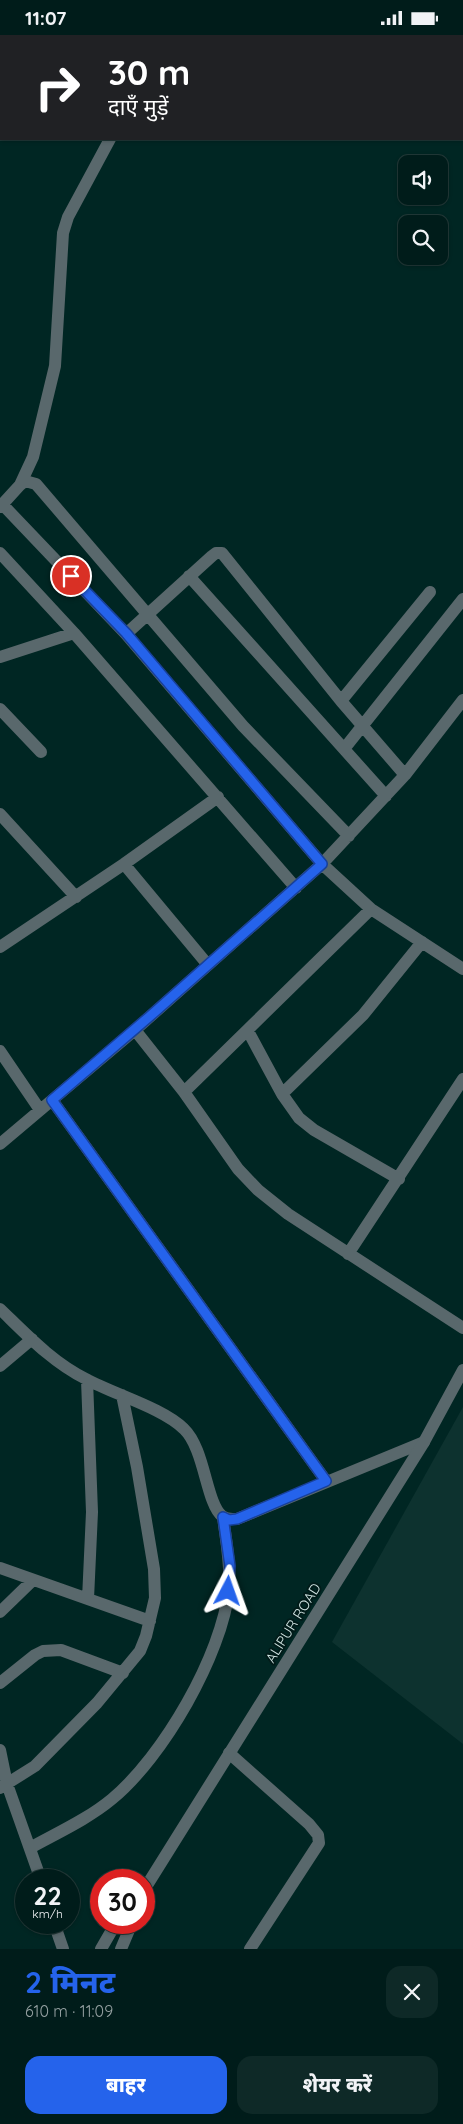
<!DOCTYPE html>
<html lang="hi">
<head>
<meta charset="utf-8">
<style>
	:root { --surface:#001c1a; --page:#0e2927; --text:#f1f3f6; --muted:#95a1a2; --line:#223a39; --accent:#2563eb }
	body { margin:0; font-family:Quicksand,"Noto Sans Devanagari",sans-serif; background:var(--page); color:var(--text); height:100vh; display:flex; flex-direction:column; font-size:19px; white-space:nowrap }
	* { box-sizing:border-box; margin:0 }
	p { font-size:16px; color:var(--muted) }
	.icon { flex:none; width:28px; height:28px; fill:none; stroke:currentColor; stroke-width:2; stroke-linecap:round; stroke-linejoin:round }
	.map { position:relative; height:1914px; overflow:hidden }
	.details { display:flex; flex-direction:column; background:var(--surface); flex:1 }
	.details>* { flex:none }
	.hud { position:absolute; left:0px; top:0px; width:464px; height:105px; box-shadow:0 1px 4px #0004,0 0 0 1px var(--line); background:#202124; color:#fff; overflow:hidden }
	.buttons { position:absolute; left:398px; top:120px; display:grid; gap:10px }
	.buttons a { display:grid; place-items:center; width:50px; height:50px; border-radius:10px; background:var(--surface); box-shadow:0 1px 4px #0004,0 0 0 1px var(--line); font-size:25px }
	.speed { position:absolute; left:15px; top:1834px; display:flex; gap:10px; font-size:25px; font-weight:700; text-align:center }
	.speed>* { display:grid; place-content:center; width:65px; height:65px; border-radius:50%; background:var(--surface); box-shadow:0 1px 4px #0004,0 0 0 1px var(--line); line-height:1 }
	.speed small { font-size:12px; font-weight:400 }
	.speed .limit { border:8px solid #d22; background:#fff; color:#111 }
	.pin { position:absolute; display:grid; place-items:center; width:42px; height:42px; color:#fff; margin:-21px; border:2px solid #fff; border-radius:50%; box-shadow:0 1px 5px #0007 }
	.me { position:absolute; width:55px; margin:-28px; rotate:4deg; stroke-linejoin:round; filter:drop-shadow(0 0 4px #0008) }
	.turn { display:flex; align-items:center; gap:18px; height:105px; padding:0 25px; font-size:22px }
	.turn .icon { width:65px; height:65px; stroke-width:2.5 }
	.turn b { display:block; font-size:35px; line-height:42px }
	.round { display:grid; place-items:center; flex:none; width:52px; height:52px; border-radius:15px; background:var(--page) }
	.overview { display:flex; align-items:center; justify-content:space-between; height:85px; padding:0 25px }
	h1 { font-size:30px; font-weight:800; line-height:38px; color:var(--accent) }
	.cta { display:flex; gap:10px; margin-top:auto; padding:10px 25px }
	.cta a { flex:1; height:58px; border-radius:15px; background:var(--accent); color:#fff; font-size:20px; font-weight:800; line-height:58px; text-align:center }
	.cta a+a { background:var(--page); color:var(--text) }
	.status { display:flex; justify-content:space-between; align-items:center; height:35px; padding:0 25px; background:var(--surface); direction:ltr }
	.status svg { height:14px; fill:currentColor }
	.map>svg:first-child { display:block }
	.built { fill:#0d322f }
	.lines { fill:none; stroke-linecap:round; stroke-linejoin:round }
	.minor { stroke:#59686c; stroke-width:12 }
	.tertiary { stroke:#59686c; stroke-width:12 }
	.route-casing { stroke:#184099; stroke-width:12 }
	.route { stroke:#2563eb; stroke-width:9 }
	.labels { text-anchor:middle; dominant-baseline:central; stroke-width:4; stroke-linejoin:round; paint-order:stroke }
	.street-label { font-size:14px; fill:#d4e7e5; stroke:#011b19 }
</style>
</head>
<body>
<div class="status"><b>11:07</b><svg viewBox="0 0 49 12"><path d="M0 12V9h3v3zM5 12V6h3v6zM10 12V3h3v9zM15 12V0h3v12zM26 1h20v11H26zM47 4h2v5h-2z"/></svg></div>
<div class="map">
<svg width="463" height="1914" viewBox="0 0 463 1914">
	<rect width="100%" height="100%" fill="#002623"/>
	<path class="built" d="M463 1372V1709L332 1607Z"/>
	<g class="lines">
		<path class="minor" d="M162 1 163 0
			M20 450 33 422 55 331 63 198 68 182 110 104
			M2 469 126 599 322 829 371 874 463 934
			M0 472 20 450 25 446 36 449 243 691 349 801
			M0 518 74 598 296 853
			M189 541 386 761
			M126 599 212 521 216 518H222L341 666 405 740
			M0 622 74 598
			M341 666 430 557
			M0 674 41 717
			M344 714 463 564
			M0 779 76 862
			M124 829 208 930
			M0 912 124 829 218 762
			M135 995 184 1057 238 1134 258 1155 288 1179 463 1293
			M248 996 282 1059 299 1083 314 1095 399 1144
			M0 1016 40 1075
			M184 1057 371 874
			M282 1059 363 980 422 907
			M52 1065 326 1446
			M0 1109 135 995 322 829 405 740 463 665
			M348 1219 463 1044
			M0 1274C27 1300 52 1327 86 1344 113 1359 163 1373 184 1394 205 1414 206 1468 222 1481 227 1485 231 1484 237 1484L424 1407
			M0 1331 32 1304
			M87 1345 92 1477 88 1564
			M0 1533 150 1586
			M0 1577 33 1545
			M0 1648 35 1620 43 1616 61 1615 123 1638
			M0 1715 7 1749 41 1845
			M229 1718 309 1789 318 1800 319 1808 250 1914
			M0 1753 35 1731 97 1668 140 1616 146 1601 155 1563 154 1534 137 1432 122 1360
			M30 1813C57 1798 88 1784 112 1764 163 1722 222 1620 229 1554 231 1530 226 1506 223 1482
			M54 1888 63 1914"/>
		<path class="tertiary" d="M144 1855 424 1407 463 1335
			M101 1914 116 1888
			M121 1914 132 1888"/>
	</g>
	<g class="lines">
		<g class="route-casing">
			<path id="route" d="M71 541 126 598 322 829 149 982 52 1065 326 1446 237 1484 229 1485 223 1482 230 1531 228 1556"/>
		</g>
		<use href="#route" class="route"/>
	</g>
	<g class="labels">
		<g class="street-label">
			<text transform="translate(293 1588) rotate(-58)">ALIPUR ROAD</text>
		</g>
	</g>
</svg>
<div class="buttons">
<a><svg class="icon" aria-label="sound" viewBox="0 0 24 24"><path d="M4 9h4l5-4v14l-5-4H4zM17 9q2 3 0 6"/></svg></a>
<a><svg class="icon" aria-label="search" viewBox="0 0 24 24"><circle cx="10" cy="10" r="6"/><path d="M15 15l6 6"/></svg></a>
</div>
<div class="speed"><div>22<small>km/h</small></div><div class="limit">30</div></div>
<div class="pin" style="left:71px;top:541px;background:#d93025"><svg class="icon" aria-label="arrive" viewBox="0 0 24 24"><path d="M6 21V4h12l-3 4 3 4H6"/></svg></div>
<svg class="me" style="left:228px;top:1556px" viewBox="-20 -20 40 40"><path d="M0-17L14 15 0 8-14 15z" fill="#2563eb" stroke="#fff" stroke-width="4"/></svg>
<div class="hud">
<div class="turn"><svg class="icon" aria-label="right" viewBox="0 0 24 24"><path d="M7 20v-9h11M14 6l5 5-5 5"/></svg><div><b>30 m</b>दाएँ मुड़ें</div></div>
</div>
</div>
<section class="details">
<div class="overview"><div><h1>2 मिनट</h1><p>610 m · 11:09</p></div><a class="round"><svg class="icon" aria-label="close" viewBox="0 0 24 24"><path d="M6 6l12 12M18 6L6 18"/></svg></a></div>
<div class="cta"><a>बाहर</a><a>शेयर करें</a></div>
</section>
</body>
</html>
